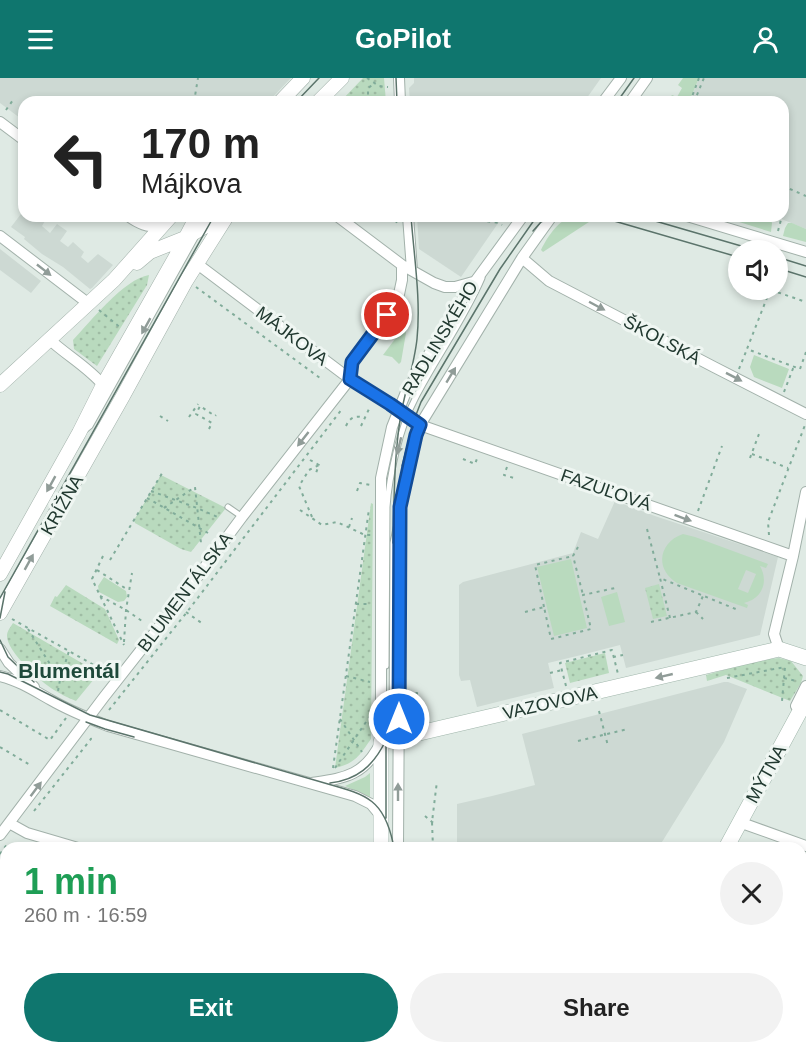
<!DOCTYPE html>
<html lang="en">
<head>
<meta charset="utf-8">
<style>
	:root { --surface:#fff; --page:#f2f2f2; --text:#222; --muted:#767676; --accent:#0f766e }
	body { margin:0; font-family:Arial,sans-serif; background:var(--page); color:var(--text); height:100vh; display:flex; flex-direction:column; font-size:22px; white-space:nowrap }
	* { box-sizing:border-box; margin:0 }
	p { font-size:20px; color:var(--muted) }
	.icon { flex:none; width:33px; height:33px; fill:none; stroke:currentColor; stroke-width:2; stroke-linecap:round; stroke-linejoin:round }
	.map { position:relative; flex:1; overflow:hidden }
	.sheet { position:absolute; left:0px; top:764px; width:807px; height:212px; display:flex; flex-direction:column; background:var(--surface); border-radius:18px 18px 0 0; box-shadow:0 3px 9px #0003 }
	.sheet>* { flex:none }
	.guide { position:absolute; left:18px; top:18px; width:771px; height:126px; border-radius:18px; box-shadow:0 3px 9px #0003; background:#fff; color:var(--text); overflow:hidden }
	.controls { position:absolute; left:728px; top:162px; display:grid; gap:12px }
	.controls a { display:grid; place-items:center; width:60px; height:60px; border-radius:50%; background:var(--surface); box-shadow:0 3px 9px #0003; font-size:30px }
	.pin { position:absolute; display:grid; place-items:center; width:51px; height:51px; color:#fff; margin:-26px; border:3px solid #fff; border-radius:50%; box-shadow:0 2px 6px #0007 }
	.me { position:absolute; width:66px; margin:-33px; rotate:0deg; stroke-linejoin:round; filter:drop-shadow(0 0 4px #0008) }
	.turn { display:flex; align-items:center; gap:21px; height:126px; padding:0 24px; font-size:27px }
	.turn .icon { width:78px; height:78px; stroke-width:2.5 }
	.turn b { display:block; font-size:42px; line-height:51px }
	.round { display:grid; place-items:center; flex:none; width:63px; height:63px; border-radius:32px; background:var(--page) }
	.headline { display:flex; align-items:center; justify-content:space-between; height:102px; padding:0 24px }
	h1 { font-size:36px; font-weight:600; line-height:45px; color:#1e9e55 }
	.action { display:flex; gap:12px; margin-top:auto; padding:12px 24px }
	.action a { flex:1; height:69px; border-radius:36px; background:var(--accent); color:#fff; font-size:24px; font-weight:600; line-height:69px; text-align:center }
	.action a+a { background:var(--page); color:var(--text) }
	header { display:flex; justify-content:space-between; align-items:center; height:78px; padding:0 24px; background:var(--accent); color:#fff; font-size:27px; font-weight:600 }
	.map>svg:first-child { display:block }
	.built { fill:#cdd9d3 }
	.grass { fill:#b9dabe; fill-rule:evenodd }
	.park { fill:url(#park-dots) }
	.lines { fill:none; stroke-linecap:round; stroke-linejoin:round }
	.service-casing { stroke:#a2b1aa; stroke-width:7 }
	.minor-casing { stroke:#a2b1aa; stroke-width:12 }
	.tertiary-casing { stroke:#a2b1aa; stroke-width:15 }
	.secondary-casing { stroke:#9fb5aa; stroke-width:16 }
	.path { stroke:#81ac9a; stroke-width:2; stroke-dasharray:3 4.5; stroke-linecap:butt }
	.service { stroke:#fff; stroke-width:5 }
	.minor { stroke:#fff; stroke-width:10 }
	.tertiary { stroke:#fff; stroke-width:14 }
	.secondary { stroke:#fff; stroke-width:15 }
	.tram { stroke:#5b746b; stroke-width:1.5 }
	.oneway { fill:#909c98 }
	.route-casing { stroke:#114b97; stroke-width:15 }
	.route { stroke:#1a73e8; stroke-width:10 }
	.labels { text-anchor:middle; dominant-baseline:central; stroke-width:6; stroke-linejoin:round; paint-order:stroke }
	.street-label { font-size:18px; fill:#213930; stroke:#eff6f2 }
	.quarter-label { font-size:21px; font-weight:bold; fill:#1e493a; stroke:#eff6f2 }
</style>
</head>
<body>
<header><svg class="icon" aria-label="menu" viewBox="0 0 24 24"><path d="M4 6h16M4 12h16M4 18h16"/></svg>GoPilot<svg class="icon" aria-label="person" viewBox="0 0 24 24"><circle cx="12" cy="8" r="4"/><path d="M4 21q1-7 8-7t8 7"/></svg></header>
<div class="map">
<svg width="806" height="974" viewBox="0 0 806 974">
	<defs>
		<pattern id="park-dots" width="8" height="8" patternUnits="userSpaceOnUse" patternTransform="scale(1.5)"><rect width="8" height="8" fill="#b9dabe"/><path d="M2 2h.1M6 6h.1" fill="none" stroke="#9fbca4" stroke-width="1.8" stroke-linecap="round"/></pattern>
	</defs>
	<rect width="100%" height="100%" fill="#dfeae4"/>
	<path class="built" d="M0 0H291L268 24H24V43L0 25Z
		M414 0H601L584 24H410L409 10 414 5Z
		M699 0H806V151L774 138H783V24H689Z
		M24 132V138H48L42 148 50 155 57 146 67 153 60 163 68 169 73 164 84 174 81 179 88 185 98 176 113 187 92 210 90 211 63 189 42 176 24 161 25 159 11 149Z
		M417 138H503L461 199 419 171Z
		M0 171 41 203 31 215 0 192Z
		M615 423 655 438 778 479 760 557 626 590 620 567 581 577 548 585 554 610 477 629 470 602 461 603 459 597V507L463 504 573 475 581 454 598 461Z
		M724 604H728L747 611 724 664 662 764 671 769H457V726L492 718 535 707 522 656Z"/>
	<path class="grass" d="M683 0H699L689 24H667L672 17 677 19 682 10 678 7Z
		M574 138 592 142 543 174 541 172C548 158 558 142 574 138Z
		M720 138H769L772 145 771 154Z
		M788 145H792L806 151V164L783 158 785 150Z
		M472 217 420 307 417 305 470 218Z
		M404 249 406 255 401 284 399 286 392 279 383 277Z
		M754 277 789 291 782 310 754 299 750 289Z
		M683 456 695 459 768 486 766 490 760 488C769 504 762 521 744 525L748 527 747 530 677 505C654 491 659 464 683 456ZM746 492 756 496 748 515 738 511Z
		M571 481 587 550 554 558 537 489Z
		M104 499 126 513 127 519 124 523 118 524 99 514 98 508Z
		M617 514 625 544 609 548 601 519Z
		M370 695V719L345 708 365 699Z"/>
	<path class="park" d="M363 0H384L386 24H340Z
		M149 197 147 207 97 288 74 271 73 262C91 243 124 201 149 197Z
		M161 397 226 430 191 474 181 471 135 445 134 442Z
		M371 425 373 426 371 661C359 678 356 685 335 690Z
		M659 506 667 538 653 541 645 510Z
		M66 507 105 531 119 562 117 566 50 528 55 518 57 519Z
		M13 545 99 595 76 623C68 620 61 616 54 612 41 604 7 574 7 558 7 553 10 550 13 545Z
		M605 575 609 595 570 605 565 585Z
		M779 580 791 583 803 598 801 605 790 623 726 597 707 603 706 597 760 582Z
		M105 969H153L152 974H104Z"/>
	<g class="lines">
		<g class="service-casing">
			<path id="service" d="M85 352 90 348 196 158
				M228 429 241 438
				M386 588 387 429C389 398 400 349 415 321 436 280 464 242 482 200
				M392 660 393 465 396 450"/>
		</g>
		<g class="minor-casing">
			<path id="minor" d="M399 0 400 24
				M603 24 621 0
				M630 24 647 0
				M0 44 24 62
				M128 138C139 146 147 149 161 149
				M337 138 402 187 434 205 445 209H455L473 204
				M408 138 412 192
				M687 138 806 174
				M0 158 89 226
				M522 180 549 203 714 289 806 336
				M196 185 342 295 420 347 793 478
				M49 261C66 277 88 289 103 307
				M350 301 352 284 398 221 402 202V187
				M0 571 9 585 34 609
				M779 571 774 556 793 478 806 414
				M0 598C18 602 35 613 51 622 70 633 88 640 108 648L355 718 371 726 381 738
				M796 628 806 608
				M312 705C344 700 365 698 381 664V400L392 349 406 314 463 220 523 138
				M739 744 806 768
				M9 745 27 755 78 770
				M0 757 104 619 181 521 242 439 350 301
				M398 770 400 429 416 357 420 347 522 180 552 138
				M0 894 6 895
				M801 958 806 960
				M229 969 244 974
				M397 974V969"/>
		</g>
		<g class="tertiary-casing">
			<path id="tertiary" d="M280 24 303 0
				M318 24 342 0
				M137 185 150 174 185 160 224 138
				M0 307 114 202 171 138
				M0 496 79 355 103 307 175 180 197 138
				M0 535 123 318 186 203 227 138"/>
		</g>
		<g class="secondary-casing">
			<path id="secondary" d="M381 770V664L779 571 806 580
				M726 770 806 622
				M380 974V969
				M616 974 619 969"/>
		</g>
		<path class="path" d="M367 0 379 8 388 9
			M194 24 198 0
			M368 24V10L374 6
			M690 24 699 0
			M694 24 704 0
			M6 32 13 22
			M783 108 806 118
			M783 136 785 130
			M389 138 398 145
			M465 140 499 145 502 147
			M778 153 782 138
			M777 199V198
			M196 209 320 300
			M770 212 747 271 800 291 806 274
			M771 212 806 224
			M99 232 122 251
			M739 291 747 271
			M784 314 794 288
			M160 338 168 343
			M189 339 198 326
			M346 348C350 339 356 337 364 340
			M361 348 369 331
			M209 351 212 345 196 336 200 328 215 338 216 337
			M752 376 788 390
			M750 380 759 356
			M463 381 475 386 478 378
			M310 382 319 387 316 395
			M507 389 504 397 517 401
			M151 413 197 430 220 440
			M357 413 360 405 370 407
			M147 420 208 455
			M164 430 195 409 201 465
			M300 432 322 447 337 444 365 457H371
			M698 433 722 368
			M312 439 299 408 309 392 319 387
			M349 449 352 440
			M647 451 660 500
			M769 457 768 444 805 347
			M578 469 573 478 583 517
			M103 478 92 501 124 567
			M110 482 164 392
			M97 492 128 512
			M100 518 126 532 142 543
			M356 526H371
			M544 529 535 487 573 478
			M186 534 203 546
			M525 534 544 529 551 561 591 551 583 517 615 510
			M696 534 703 541
			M670 540 660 500 738 532
			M12 541 108 595
			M651 544 696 534 703 518
			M28 551 60 602
			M124 564 126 532 132 495
			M613 579 623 577
			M550 595 562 592
			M346 598 370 604
			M727 600 785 589 782 623
			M784 600 796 603
			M566 608 560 585 612 572 618 596
			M58 613 60 602 69 573
			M408 615H417V626
			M0 632 50 662 66 640
			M109 632 187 534 342 331
			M599 633 608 668
			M340 641 362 674
			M578 663 628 651
			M0 669 30 687
			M333 690 369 431
			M335 690 370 638
			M34 733 91 661 90 656
			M425 738 432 744 437 745
			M433 770 432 744 437 703
			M0 776 8 765
			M801 794 806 780
			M0 960 6 962
			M26 969 39 974
			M460 969 462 974
			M562 969 568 972
			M107 972 114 974
			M117 974 118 973
			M130 974 132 969
			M155 974 156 969
			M474 974 476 969
			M480 974V969"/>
		<use href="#service" class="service"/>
		<use href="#minor" class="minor"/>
		<use href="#tertiary" class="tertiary"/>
		<use href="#secondary" class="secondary"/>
		<path class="tram" d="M396 0 397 24
			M296 24 319 0
			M617 24 634 0
			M597 138 738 179
			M638 138 755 172
			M533 153 541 144 552 138
			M777 179 806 188
			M777 190 806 199
			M402 388 414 342 421 324 500 191 537 138
			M393 465C394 425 394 382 400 342 404 315 414 289 417 261 421 221 414 179 411 138
			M0 520 214 138
			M0 540 5 514
			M0 562 8 579 34 604
			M0 594 8 596 90 637 328 706C367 717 384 722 393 765
			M386 629V740
			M86 644 105 651 134 659
			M330 705C357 702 373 688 385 664
			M392 974V969"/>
	</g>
	<defs><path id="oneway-solid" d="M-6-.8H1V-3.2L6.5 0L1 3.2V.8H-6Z" transform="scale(1.5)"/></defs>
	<g class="oneway">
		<use href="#oneway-solid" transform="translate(44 192) rotate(38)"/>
		<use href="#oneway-solid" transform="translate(597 228) rotate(28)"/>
		<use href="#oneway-solid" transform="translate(146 248) rotate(119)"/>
		<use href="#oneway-solid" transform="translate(451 297) rotate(-59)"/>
		<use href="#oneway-solid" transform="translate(734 299) rotate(27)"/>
		<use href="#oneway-solid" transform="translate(303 361) rotate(128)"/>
		<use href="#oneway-solid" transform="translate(399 368) rotate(104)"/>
		<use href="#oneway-solid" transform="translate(51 406) rotate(119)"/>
		<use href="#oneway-solid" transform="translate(683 440) rotate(20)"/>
		<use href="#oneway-solid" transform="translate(29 484) rotate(-61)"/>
		<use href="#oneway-solid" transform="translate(664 598) rotate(167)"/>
		<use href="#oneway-solid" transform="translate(36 711) rotate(-53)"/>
		<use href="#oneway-solid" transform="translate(398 714) rotate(-90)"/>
	</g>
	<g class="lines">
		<g class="route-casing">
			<path id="route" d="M387 237 352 284 350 301 390 326 420 347 416 357 400 429 399 641"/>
		</g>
		<use href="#route" class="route"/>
	</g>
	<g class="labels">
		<g class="street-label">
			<text transform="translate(292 258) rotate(37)">MÁJKOVA</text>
			<text transform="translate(440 260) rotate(-59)">RADLINSKÉHO</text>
			<text transform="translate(662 262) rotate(28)">ŠKOLSKÁ</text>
			<text transform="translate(606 412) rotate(19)">FAZUĽOVÁ</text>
			<text transform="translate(62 427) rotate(-60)">KRÍŽNA</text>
			<text transform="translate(185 514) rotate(-53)">BLUMENTÁLSKA</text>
			<text transform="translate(550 625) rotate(-13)">VAZOVOVA</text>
			<text transform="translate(766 696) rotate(-61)">MÝTNA</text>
		</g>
		<g class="quarter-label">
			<text x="69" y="592">Blumentál</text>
		</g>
	</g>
</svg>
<div class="controls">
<a><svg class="icon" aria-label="sound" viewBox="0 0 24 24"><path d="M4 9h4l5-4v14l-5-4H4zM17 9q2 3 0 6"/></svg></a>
</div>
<div class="pin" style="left:387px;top:237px;background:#d93025"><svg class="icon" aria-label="arrive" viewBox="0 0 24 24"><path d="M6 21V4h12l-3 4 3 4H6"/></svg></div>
<svg class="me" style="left:399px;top:641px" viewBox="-20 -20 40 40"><circle r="17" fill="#1a73e8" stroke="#fff" stroke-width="3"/><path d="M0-11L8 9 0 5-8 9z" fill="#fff"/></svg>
<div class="guide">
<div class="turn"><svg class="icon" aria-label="left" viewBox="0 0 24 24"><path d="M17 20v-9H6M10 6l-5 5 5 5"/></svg><div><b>170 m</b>Májkova</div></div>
</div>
<section class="sheet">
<div class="headline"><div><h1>1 min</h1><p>260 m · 16:59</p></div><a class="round"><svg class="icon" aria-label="close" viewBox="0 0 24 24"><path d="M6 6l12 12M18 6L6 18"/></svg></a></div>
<div class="action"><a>Exit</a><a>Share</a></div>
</section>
</div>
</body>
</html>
